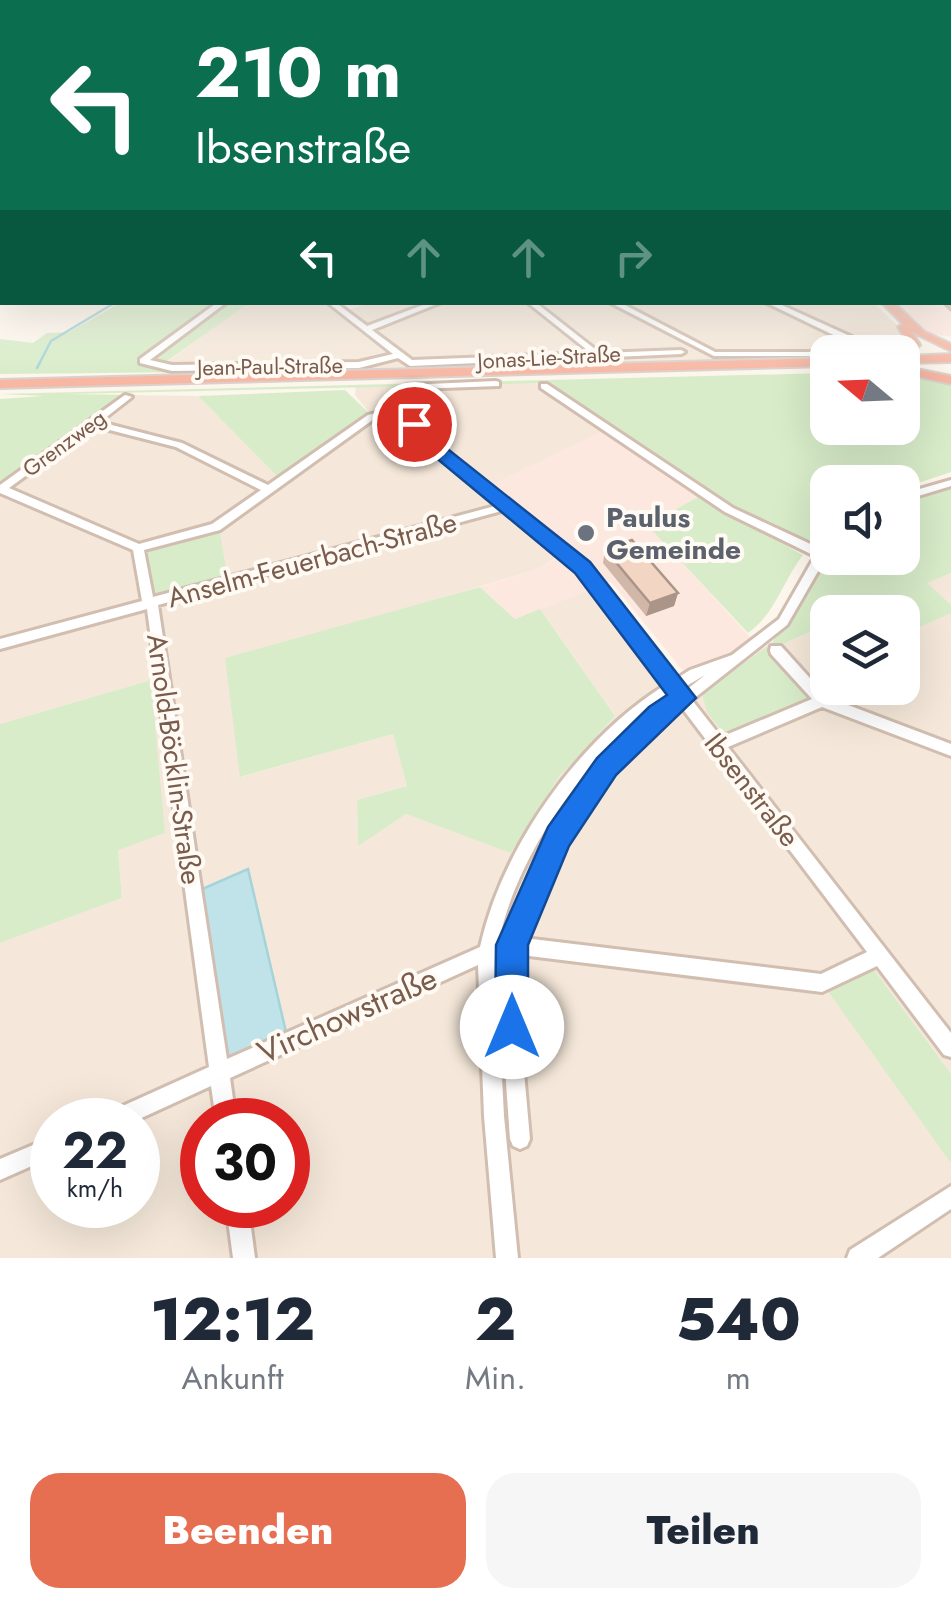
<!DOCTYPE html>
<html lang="de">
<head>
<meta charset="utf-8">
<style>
	:root { --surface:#fff; --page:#f6f6f7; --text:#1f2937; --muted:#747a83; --accent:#e76f51 }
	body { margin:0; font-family:Jost,sans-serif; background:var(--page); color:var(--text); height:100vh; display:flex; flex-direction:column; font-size:38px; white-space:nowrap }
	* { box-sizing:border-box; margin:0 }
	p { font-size:32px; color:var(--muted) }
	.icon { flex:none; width:55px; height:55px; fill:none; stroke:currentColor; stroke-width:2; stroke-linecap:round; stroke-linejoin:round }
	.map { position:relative; height:1258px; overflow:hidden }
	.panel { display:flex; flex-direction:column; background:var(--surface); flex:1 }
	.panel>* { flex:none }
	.hud { position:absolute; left:0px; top:0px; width:952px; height:305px; box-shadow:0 10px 40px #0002; background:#0b6e4f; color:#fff; overflow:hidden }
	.needle { width:65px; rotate:289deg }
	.buttons { position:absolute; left:810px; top:335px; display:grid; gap:20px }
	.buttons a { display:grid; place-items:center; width:110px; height:110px; border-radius:20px; background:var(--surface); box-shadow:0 10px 40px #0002; font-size:50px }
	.speed { position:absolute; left:30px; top:1098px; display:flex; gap:20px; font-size:50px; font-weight:700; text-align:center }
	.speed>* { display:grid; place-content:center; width:130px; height:130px; border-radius:50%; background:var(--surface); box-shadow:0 10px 40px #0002; line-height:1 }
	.speed small { font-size:25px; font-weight:400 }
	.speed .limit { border:15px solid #d22; background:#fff; color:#111 }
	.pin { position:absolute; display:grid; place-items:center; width:85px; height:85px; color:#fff; margin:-42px; border:5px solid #fff; border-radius:50%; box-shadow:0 2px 10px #0007 }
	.me { position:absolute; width:110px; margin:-55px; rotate:0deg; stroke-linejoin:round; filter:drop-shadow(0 0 8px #0008) }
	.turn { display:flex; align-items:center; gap:35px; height:210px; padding:0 30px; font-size:45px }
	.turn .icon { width:130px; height:130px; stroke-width:2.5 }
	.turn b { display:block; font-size:70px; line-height:85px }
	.lanes { display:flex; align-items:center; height:95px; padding:0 30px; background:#0003; justify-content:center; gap:50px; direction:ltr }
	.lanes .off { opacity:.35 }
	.eta { display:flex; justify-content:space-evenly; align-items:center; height:170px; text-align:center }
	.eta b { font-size:60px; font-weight:800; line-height:70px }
	.primary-button { display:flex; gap:20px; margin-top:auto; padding:20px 30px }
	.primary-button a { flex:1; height:115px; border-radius:30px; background:var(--accent); color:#fff; font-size:40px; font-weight:800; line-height:115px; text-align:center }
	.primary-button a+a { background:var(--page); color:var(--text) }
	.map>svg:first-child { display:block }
	.residential { fill:#f5e8da; fill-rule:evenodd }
	.commercial { fill:#fde8e0 }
	.green { fill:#d8ecc9 }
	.water { fill:#bfe3e8; stroke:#a5d3da; stroke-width:2.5 }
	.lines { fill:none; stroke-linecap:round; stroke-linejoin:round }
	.stream { stroke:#a5d3da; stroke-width:2.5 }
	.minor-casing { stroke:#d1beb0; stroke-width:6 }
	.major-casing { stroke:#dad1cd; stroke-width:5 }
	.highway-casing { stroke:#dad1cd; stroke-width:4 }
	.minor { fill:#fff; fill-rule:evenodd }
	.major { fill:#fbd9a5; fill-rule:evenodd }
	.highway { fill:#f7b7a3; fill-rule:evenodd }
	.wall { fill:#d1b7a8 }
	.shaded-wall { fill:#aa9588 }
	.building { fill:#f3d5c3; stroke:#aa9588; stroke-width:2.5 }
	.route { fill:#1a73e8; stroke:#114b97; stroke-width:2.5 }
	.worship-dot { fill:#6b7280; stroke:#fffaf3; stroke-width:4 }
	.labels { text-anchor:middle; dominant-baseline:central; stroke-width:8; stroke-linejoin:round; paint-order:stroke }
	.far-street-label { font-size:22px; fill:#7a5c4d; stroke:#fffaf3 }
	.worship-label { font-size:28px; font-weight:bold; fill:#5b616d; stroke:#fffaf3; text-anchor:start }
	.street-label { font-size:28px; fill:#7a5c4d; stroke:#fffaf3 }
	.near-street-label { font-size:32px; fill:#7a5c4d; stroke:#fffaf3 }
</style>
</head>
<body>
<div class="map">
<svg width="951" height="1258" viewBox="0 0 951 1258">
	<rect width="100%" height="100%" fill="#fdf6ec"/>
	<path class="residential" d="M249 302 341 303 349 310 372 302 874 303 912 340 902 352H828L827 359H810L194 372 163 365Z
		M554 383 609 428 563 553 538 569 398 611 241 777 393 734 407 786 357 800 358 845 406 814 512 853 559 777 615 716 540 609 593 588 683 705 772 642 779 646 827 624 828 688H902V612H850L951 573V1258H0V943L122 898 118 850 151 680 0 724V490L133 395 198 396 279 478 371 415 355 395 356 386ZM52 1120H138V1205H52ZM202 1120H288V1205H202Z"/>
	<path class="commercial" d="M951 274V336L932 335 896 303 950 302Z
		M609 428 707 492 648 525 762 650 701 693 611 582 515 619 480 587 538 569 566 552 485 488Z"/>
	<path class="green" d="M120 303H249L163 364 194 372 0 374V339L33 343 47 333 69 332Z
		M903 371 951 382V472L903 488 902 482H828L827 527 810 544C729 522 624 439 555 389L553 383 68 394 133 395 0 490V399L44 396 0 394 827 373 828 428H902Z
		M345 390 371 415 279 478 198 396Z
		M951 487V573L927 583 951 605V613L915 629C879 597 876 612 828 612L827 624 779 646 772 642 793 618 827 551 828 558H902L903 502Z
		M698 497 803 555C782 582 776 613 748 633L647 525Z
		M219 528 228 579 155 598 143 548Z
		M480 587 515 619 540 609 615 716 559 777 511 853 406 814 358 846 357 800 407 786 393 734 240 777 225 658Z
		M768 646 815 702 725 735 707 712 702 693Z
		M151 680 165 833 118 850 122 898 0 943V724Z
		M868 962 951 1074V1163L822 983Z"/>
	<path class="water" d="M248 869 286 1032 218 1064 193 893Z"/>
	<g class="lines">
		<path class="stream" d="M37 368 51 341 116 302"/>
		<g class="minor-casing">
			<path id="minor" d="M950 268H951V272H950Z
				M218 302H227L150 360 172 365 359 362 393 354 327 302H335L367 326 431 302H442L372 330 412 360 591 353 527 302H535L600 353 681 350 685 352 681 354 410 366 398 358 359 368 172 371 140 363V359Z
				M609 302H619L715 352H831H828V356H714Z
				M765 302H775L852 337 861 346 857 352H849L853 346 846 341Z
				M496 381 499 382V386L415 389 422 432 587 565 676 679 690 670 732 655 779 619 815 556 725 512 541 388V384H547L733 508 819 548 824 540 828 539V554L787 625 692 700 721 737 812 699 771 654 770 650 771 646H781L827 697 951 744V756L822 707 728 747 951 1033V1057L944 1055 877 966 822 992 521 955 520 1027 530 1139 527 1146 520 1149 513 1146 510 1139 502 1027 503 957 496 959 504 1116 518 1258H496L484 1116 478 965 230 1078 236 1120H216L211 1086 137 1120H104L107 1113 209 1067 147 609 0 649V639L142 601 133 550 0 493V485L125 395 132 397 100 422 182 443 268 485 368 415 408 405 407 385ZM409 410 414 435 499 505 153 597 144 550 220 530 374 419ZM94 426 176 447 261 490 212 524 139 544 9 488ZM505 510 579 571 665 685C578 740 502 847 480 947L227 1059 158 605ZM705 675 685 691 683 688ZM672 695 675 698 627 735 575 797 552 832 506 938 499 941C517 851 595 744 672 695ZM682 708 867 952 821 974 524 938 564 842 585 807 637 743Z
				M951 480V486L902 501V494Z
				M52 1137V1157L0 1180V1159Z
				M951 1186V1209L878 1258H847L850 1250Z
				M226 1205H248L255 1258H233Z"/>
		</g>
		<g class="major-casing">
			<path id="major" d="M0 266H2V272L0 273Z"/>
		</g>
		<g class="highway-casing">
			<path id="highway" d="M881 302H893L925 332 951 344V351L912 332 920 345 908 356 951 354V362L902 363V352H898L908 344 898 327 903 324Z
				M828 358V366L0 388V380Z
				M902 366 951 376V384L902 373Z"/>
		</g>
		<use href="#minor" class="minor"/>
		<use href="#major" class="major"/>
		<use href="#highway" class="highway"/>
	</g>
	<path class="wall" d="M950 289 951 290V312L940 302H950Z
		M605 549 678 593 674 606 646 616 603 563Z"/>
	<path class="shaded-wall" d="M678 593 674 606 646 616 650 603Z"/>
	<path class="building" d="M632 540 678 593 650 603 605 549Z"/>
	<linearGradient id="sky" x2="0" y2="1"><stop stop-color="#97c7e8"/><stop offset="0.53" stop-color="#fefbf6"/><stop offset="1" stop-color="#fefbf6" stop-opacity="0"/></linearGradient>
	<rect width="951" height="377" fill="url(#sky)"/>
	<path class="route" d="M408 421H421L425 431 590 562 696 698 616 775 569 846 528 945V1027L523 1039 512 1044 500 1039 495 1027 496 945 548 827 597 758 649 707 667 695 575 573 411 437Z"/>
	<circle class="worship-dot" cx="586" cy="533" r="10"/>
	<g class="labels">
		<g class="far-street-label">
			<text transform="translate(549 357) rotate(-3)">Jonas-Lie-Straße</text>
			<text transform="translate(270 366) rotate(-1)">Jean-Paul-Straße</text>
			<text transform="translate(64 443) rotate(-36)">Grenzweg</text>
		</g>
		<g class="worship-label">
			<text x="606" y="517">Paulus<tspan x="606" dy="32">Gemeinde</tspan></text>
		</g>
		<g class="street-label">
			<text transform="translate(312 560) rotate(-15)">Anselm-Feuerbach-Straße</text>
			<text transform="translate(174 759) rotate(82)">Arnold-Böcklin-Straße</text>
			<text transform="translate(752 790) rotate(52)">Ibsenstraße</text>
		</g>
		<g class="near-street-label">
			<text transform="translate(347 1015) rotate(-24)">Virchowstraße</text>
		</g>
	</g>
</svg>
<div class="buttons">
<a><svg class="needle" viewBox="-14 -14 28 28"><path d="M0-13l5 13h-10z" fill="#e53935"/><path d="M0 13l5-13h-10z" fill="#747a83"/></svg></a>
<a><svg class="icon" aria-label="sound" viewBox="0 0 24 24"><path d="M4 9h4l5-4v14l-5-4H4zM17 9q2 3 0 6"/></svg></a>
<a><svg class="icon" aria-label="layers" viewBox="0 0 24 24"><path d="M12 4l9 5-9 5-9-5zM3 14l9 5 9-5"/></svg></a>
</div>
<div class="speed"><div>22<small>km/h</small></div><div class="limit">30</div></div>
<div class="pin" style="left:414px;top:424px;background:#d93025"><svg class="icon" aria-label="arrive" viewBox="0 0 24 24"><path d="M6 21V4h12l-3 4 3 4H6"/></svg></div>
<svg class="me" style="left:512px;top:1027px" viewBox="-20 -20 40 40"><circle r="19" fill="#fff"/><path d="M0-13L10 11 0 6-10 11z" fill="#1a73e8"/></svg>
<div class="hud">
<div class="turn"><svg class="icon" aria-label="left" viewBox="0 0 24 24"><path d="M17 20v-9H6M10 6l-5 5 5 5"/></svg><div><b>210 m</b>Ibsenstraße</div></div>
<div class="lanes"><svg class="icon" aria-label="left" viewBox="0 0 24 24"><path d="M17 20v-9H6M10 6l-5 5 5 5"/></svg><svg class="icon off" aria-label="ahead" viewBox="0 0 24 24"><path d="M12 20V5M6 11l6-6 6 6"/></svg><svg class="icon off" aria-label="ahead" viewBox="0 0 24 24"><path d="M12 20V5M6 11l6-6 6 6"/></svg><svg class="icon off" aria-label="right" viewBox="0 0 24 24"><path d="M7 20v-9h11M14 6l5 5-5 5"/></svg></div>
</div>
</div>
<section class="panel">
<div class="eta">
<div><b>12:12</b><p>Ankunft</p></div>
<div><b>2</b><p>Min.</p></div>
<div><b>540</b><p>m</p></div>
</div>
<div class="primary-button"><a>Beenden</a><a>Teilen</a></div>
</section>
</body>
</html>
